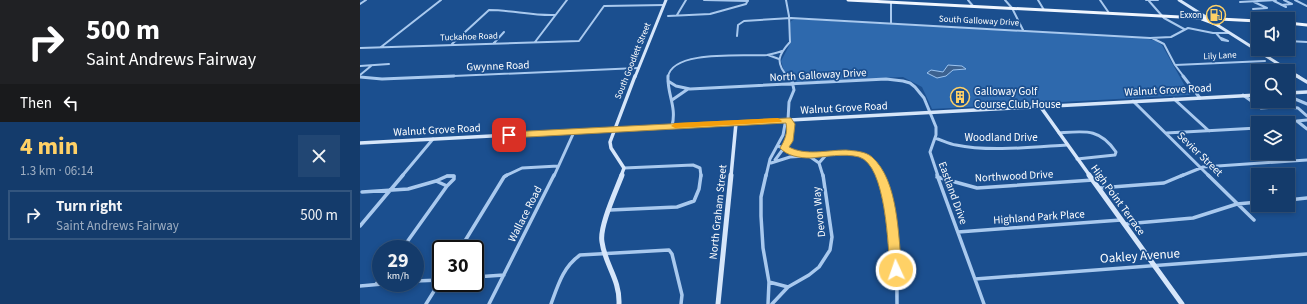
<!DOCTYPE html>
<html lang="en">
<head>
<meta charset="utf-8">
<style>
	:root { --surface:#143b6b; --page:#214673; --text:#f1f3f6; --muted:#9dadc1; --line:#33557e; --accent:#ffd166 }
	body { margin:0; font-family:"Source Sans 3",sans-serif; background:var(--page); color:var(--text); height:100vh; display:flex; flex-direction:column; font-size:15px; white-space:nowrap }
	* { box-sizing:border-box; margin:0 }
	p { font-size:13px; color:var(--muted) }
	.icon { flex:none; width:22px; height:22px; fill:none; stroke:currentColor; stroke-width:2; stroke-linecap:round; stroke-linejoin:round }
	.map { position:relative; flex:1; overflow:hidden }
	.panel { display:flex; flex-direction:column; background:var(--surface); width:360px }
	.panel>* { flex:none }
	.banner { background:#202124; color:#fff; overflow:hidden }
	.tools { position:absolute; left:891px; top:12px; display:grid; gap:8px }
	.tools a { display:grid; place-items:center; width:44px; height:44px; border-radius:0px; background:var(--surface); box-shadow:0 2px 6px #0003,0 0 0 1px var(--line); font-size:20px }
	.speed { position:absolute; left:12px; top:240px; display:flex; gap:8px; font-size:20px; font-weight:700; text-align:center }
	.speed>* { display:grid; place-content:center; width:52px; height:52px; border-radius:50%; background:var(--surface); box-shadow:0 2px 6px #0003,0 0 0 1px var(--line); line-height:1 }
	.speed small { font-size:10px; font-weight:400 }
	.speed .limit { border:2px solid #111; border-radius:6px; background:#fff; color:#111 }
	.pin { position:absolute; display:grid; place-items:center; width:34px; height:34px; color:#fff; margin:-17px; border-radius:8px; box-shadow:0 2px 6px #0006 }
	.me { position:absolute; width:44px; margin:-22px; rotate:357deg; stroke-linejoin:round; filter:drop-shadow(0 0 3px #0008) }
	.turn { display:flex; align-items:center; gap:14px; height:84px; padding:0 20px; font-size:18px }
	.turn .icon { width:52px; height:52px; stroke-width:2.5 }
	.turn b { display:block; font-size:28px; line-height:34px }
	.then { display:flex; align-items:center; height:38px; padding:0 20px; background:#0003; gap:8px; font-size:15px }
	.round { display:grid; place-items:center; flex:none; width:42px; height:42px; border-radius:0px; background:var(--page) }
	.overview { display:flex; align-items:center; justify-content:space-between; height:68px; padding:0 20px }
	h1 { font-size:24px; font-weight:700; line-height:30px; color:var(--accent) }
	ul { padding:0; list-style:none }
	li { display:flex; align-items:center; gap:12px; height:50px; margin:0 8px 6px; padding:0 12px; border:2px solid var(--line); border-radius:0px }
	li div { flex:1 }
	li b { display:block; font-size:15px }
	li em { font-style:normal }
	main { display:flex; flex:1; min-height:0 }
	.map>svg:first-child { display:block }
	.green { fill:#2e69ad }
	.water { fill:#3c6290; stroke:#9cc4f0 }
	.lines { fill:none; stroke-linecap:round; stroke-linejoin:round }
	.street-far2 { stroke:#a9c9ee; stroke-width:2 }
	.street-far1 { stroke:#a9c9ee; stroke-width:3 }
	.street { stroke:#a9c9ee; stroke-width:3.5 }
	.secondary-far2 { stroke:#d6e6fa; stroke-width:3 }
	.secondary-far1 { stroke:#d6e6fa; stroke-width:3.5 }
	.secondary { stroke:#d6e6fa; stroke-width:5 }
	.primary { stroke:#f0f6ff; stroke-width:3 }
	.route { fill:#ffd166; stroke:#a68842 }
	.slow { fill:#f59e0b }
	.labels { text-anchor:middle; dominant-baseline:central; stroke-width:3.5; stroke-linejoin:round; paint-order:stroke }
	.far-poi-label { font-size:9px; fill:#fff; stroke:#1b4f8f; text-anchor:end }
	.far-street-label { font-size:9px; fill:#fff; stroke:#1b4f8f }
	.street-label { font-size:11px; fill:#fff; stroke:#1b4f8f }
	.poi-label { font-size:11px; fill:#fff; stroke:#1b4f8f; text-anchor:start }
	.near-street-label { font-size:13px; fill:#fff; stroke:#1b4f8f }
</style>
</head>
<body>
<main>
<section class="panel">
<div class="banner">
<div class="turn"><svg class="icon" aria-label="right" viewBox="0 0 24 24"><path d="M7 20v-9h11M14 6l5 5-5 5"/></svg><div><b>500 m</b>Saint Andrews Fairway</div></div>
<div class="then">Then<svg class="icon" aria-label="left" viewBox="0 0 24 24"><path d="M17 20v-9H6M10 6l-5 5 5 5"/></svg></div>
</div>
<div class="overview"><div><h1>4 min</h1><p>1.3 km · 06:14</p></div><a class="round"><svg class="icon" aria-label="close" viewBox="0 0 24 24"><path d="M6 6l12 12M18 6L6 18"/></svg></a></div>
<ul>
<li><svg class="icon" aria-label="right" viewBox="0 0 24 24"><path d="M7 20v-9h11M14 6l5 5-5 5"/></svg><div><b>Turn right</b><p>Saint Andrews Fairway</p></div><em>500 m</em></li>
</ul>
</section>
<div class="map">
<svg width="947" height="304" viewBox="0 0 947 304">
	<rect width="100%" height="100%" fill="#1b4f8f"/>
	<path class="green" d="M435 19 785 38 796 41 802 45 830 95 572 109 562 87 543 77 436 82 424 71 421 61 431 42 430 23 431 21Z"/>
	<path class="water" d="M588 65 602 66 606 69 593 70 586 76 577 78 567 73 571 70 583 72Z"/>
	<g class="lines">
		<path class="street-far2" d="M344 0 388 1
			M426 0 429 16 430 42C418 55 415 63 428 77
			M608 0 613 6
			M645 0 652 8 663 30
			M678 0 684 10
			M740 0 749 13
			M786 0H798
			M935 0 947 6
			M789 1 804 18 824 29
			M914 1 926 7
			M531 2V23
			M880 2 916 0
			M0 4 6 0
			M921 5 932 4 924 0
			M893 9 907 8 894 2
			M317 15 326 0
			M308 16 350 14 386 4 388 0
			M856 33 862 40 868 41 861 38
			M377 36 378 25 384 21 431 18 790 38 811 37 828 28 853 33H869
			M792 38 804 44 815 65 824 77
			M928 41 947 42
			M175 42 207 0
			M134 43 144 32
			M92 44 129 10C151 10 173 16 195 15
			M889 45 898 44
			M21 47 81 0
			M0 48 219 41 244 6 304 5
			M408 55 419 59
			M815 65 905 61
			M0 66 29 64
			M0 75 11 66
			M71 77 278 68
			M308 77C312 49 386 57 407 55 412 54 417 53 422 51"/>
		<path class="street-far1" d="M308 76C307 94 317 107 312 126
			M823 76 840 98
			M0 77 22 79 94 76
			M308 81 316 86 330 89 526 79 543 81 550 83 555 87 564 98 576 127V135L570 152 578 176
			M883 95 901 108 915 107
			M928 96 947 104
			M814 99 849 131
			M312 100 328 89
			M773 101 849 176
			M916 101 922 106 938 108 947 116
			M947 120 937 121 947 129
			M699 133C725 131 740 128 756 152L755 155 717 159
			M806 133 898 128
			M575 138C582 140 589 144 596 145 628 152 674 147 707 145
			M418 146 439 154
			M449 156 459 163 463 176
			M415 160 429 141 431 124 428 120
			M411 163 430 157 495 153C508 156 514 165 520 176
			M459 163 466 155
			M264 168 333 165 340 168 341 176
			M42 176 73 139
			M87 176H94
			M145 176 162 168 198 166
			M194 176 214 132
			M406 176 410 159 423 135 425 124 428 120 429 102 434 90 432 81 427 76
			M821 176 843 167 947 160"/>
		<path class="street" d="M406 175 401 197V216L403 248 409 282 408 304
			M519 175C537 211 537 264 537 304
			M577 175 624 304
			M848 175 894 220
			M577 177 617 188 733 180
			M76 181 87 176H94V179L87 186
			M739 188 804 183 823 175
			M2 192 48 189 76 181 87 186 42 249
			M928 200 947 198
			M250 210 317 207 334 201 339 189 341 175
			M765 224 833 218 877 204 898 202
			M0 226 43 175
			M598 232 761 220
			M100 249 144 177 147 175
			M115 277 144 275
			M615 279 947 254
			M55 281 81 280
			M409 282 428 287 449 275 459 267 470 250 472 237 463 175
			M16 284 21 278
			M0 286 34 283
			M66 304 81 280
			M129 304 194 175
			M191 304C198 285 203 267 220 255L309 250 312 254 322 295 321 304
			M412 304 428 287"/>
		<path class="secondary-far2" d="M819 0 849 19
			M854 23 939 77
			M275 77 306 0"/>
		<path class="secondary-far1" d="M937 76 947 82
			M928 93 947 92
			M680 106 730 176
			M0 143 898 95
			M261 176 264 168 251 148 250 142 275 76
			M371 176 376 123"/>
		<path class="secondary" d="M729 175 822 304
			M259 304C260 279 245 265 242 242 239 227 256 191 262 175
			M358 304 371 175"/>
		<path class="primary" d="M488 0 898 21
			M842 19 858 25
			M928 23 947 25"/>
	</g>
	<path class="route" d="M428 118H431L435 124 433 141 429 147C446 156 467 150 486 150 495 151 505 151 512 157 539 181 538 237 542 270L540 273 536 275 532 273 530 270C528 246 526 165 499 157 484 153 465 157 450 158 440 158 427 156 420 148 425 140 428 132 426 123L149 138 145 135 149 132Z"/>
	<path class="slow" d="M418 118 422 121 421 122 315 128 311 126 315 123Z"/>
	<defs>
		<g id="fuel-ring" transform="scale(1)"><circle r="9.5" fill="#1b4f8f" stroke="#ffd166" stroke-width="1.5"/><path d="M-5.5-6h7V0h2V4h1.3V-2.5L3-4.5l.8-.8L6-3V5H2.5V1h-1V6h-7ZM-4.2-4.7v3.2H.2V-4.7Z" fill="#ffd166"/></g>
		<g id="building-ring" transform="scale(1)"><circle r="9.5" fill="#1b4f8f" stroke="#ffd166" stroke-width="1.5"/><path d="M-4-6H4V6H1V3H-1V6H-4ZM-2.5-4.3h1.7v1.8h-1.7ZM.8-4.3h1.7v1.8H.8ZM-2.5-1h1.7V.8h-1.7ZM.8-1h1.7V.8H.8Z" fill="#ffd166"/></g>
	</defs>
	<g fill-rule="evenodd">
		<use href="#fuel-ring" x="856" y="15"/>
		<use href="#building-ring" x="600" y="97"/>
	</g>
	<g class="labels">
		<g class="far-poi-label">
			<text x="842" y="15">Exxon</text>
		</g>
		<g class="far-street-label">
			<text transform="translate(619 21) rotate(3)">South Galloway Drive</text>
			<text transform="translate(109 37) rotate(-2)">Tuckahoe Road</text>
			<text transform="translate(860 56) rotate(-3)">Lily Lane</text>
			<text transform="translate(273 61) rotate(-68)">South Goodlett Street</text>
		</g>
		<g class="street-label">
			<text transform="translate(138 66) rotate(-2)">Gwynne Road</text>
			<text transform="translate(458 75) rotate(-3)">North Galloway Drive</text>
			<text transform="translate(808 90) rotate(-3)">Walnut Grove Road</text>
			<text transform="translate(484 108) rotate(-3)">Walnut Grove Road</text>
			<text transform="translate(77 130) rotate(-3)">Walnut Grove Road</text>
			<text x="641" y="137">Woodland Drive</text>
			<text transform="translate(840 154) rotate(44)">Sevier Street</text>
			<text transform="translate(654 176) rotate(-3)">Northwood Drive</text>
			<text transform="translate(593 193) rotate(70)">Eastland Drive</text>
			<text transform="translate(758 200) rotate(54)">High Point Terrace</text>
			<text transform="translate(358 212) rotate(-84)">North Graham Street</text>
			<text transform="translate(459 212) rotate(-96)">Devon Way</text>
			<text transform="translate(165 214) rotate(-63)">Wallace Road</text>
			<text transform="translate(679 217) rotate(-4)">Highland Park Place</text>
		</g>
		<g class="poi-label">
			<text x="614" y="91">Galloway Golf<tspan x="614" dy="13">Course Club House</tspan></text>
		</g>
		<g class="near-street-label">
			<text transform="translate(780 256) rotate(-4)">Oakley Avenue</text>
		</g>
	</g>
</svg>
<div class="tools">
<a><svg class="icon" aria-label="sound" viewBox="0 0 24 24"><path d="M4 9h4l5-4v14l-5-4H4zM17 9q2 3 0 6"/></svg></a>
<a><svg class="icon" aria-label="search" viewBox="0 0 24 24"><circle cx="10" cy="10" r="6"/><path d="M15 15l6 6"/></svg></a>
<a><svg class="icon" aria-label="layers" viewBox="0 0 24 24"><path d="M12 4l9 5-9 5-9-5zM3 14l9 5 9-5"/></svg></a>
<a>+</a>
</div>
<div class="speed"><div>29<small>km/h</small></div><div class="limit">30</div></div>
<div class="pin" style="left:149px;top:135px;background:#d93025"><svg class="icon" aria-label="arrive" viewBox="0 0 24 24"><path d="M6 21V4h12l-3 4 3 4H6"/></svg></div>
<svg class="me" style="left:536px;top:270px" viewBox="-20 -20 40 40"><circle r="17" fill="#ffd166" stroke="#fff" stroke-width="3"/><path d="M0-11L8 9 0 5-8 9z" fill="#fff"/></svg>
</div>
</main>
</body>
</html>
